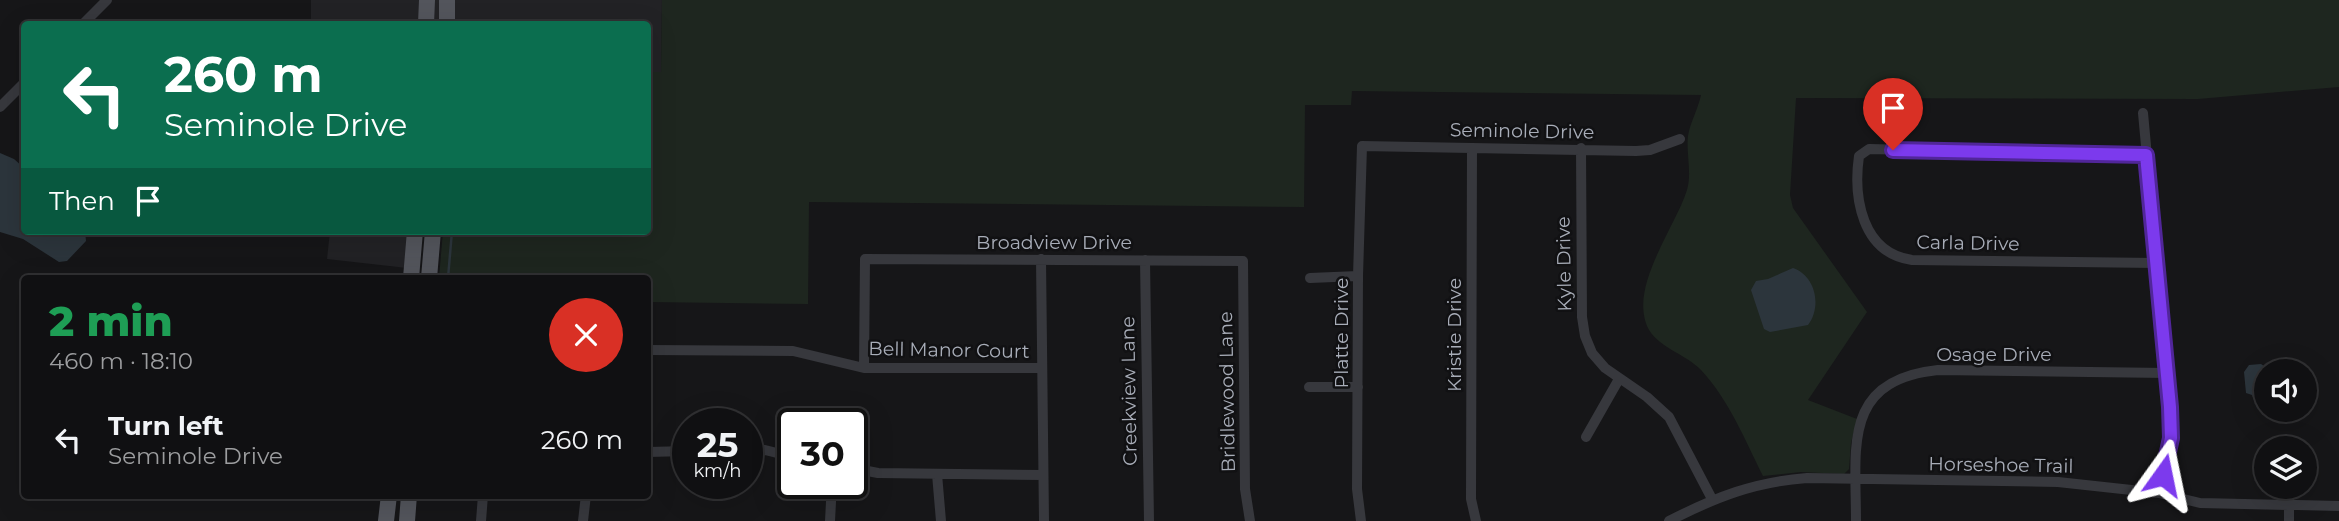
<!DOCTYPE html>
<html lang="en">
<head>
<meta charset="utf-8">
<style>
	:root { --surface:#101012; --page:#1e1e20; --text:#f1f3f6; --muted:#9c9d9f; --line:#303032 }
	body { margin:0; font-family:Montserrat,sans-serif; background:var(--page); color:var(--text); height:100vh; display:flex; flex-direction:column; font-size:26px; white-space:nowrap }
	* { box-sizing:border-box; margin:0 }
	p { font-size:23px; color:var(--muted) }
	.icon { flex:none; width:38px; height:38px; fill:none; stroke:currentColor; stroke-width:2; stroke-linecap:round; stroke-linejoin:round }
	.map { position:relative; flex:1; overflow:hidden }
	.details { position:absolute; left:21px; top:275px; width:630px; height:224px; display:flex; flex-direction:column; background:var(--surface); border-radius:7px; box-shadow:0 7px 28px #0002,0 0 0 2px var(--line) }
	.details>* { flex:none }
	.banner { position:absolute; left:21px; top:21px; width:630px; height:214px; border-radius:7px; box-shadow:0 7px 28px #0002,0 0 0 2px var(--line); background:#0b6e4f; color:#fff; overflow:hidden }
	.controls { position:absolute; left:2254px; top:359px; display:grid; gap:14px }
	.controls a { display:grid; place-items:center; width:63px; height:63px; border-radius:50%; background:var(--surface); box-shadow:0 7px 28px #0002,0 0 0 2px var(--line); font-size:35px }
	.speed { position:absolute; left:672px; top:408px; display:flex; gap:14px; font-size:35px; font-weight:700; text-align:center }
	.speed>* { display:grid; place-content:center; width:91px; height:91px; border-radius:50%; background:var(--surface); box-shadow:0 7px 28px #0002,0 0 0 2px var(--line); line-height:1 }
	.speed small { font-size:18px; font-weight:400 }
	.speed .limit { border:4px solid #111; border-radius:10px; background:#fff; color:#111 }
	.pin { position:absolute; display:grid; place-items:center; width:60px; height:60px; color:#fff; margin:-72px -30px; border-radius:50% 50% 50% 0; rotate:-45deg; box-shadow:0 0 7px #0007 }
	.pin .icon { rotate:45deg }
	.me { position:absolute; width:77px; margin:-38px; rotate:12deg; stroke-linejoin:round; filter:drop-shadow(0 0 5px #0008) }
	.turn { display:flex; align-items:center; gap:24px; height:147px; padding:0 28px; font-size:32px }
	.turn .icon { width:91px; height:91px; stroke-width:2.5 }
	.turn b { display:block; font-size:49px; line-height:60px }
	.then { display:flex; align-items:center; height:66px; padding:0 28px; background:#0003; gap:14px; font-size:26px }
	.round { display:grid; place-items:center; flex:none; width:74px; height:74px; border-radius:37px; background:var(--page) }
	.headline { display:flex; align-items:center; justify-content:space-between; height:119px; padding:0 28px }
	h1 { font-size:42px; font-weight:800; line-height:52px; color:#1e9e55 }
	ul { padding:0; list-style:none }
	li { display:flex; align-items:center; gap:21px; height:91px; padding:0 28px }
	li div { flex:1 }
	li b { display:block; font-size:26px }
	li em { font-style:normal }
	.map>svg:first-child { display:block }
	.built { fill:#222225 }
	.green { fill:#1e261f }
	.water { fill:#2c353c }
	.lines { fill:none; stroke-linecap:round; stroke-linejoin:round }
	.stream { stroke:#2c353c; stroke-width:2.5 }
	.minor { stroke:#37383d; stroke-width:10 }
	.primary { stroke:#53555c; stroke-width:16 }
	.route-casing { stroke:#51269a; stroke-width:18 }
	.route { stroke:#7c3aed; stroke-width:12 }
	.labels { text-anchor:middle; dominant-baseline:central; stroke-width:5; stroke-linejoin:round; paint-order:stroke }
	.street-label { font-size:19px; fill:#a8adb8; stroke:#111113 }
</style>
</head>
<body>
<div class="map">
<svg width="2339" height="521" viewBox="0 0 2339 521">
	<rect width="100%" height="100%" fill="#161618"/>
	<path class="built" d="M311 0H662L661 72H648V24H311Z
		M330 231H410L407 268 327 259Z"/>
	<path class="green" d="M662 0H2339V87L2198 99 1796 98 1790 195 1793 208 1867 312 1808 400 1857 419 1851 443 1849 469 1844 474 1801 472 1763 476C1745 440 1729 400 1701 370 1686 354 1656 347 1647 326 1630 285 1675 228 1687 190 1692 173 1686 153 1688 136 1690 123 1698 109 1701 95L1352 91 1351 105H1305L1304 207 809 202 808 304 648 302V278H439L443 231H648V72H661Z"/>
	<path class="water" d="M0 153 14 159 24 168V231H85L86 241 67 261 59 262 23 239 0 232Z
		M1793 268C1816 276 1822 307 1808 325L1770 332 1764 329 1751 290 1756 281 1768 279Z
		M2261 364 2271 371H2266V410H2282L2267 413 2257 408 2252 395 2246 393 2244 372 2249 365Z"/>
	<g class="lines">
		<path class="stream" d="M448 278 452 231"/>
		<path class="minor" d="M83 24 107 0
			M0 107 24 83
			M2143 113 2170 407 2171 438 2159 493
			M1472 148 1471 499 1476 521
			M1581 148 1582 317 1585 336 1592 353 1605 368 1647 397 1669 417 1712 499
			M2145 155 1869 149 1859 156C1853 198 1862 253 1912 260L2156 263
			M1041 259 1044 521
			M1145 260 1149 521
			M1310 278 1358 276
			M648 350 793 351 864 368H1041
			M864 368 865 259 1243 261 1245 489 1250 521
			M1309 387H1358
			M1586 437 1619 379
			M747 451 765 450 793 457
			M648 452 688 451
			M852 468 878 473 1043 475
			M937 474 941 521
			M2289 486V521
			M481 521 483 495
			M583 521 586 495
			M830 521 832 483
			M1361 521 1357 489 1358 276 1362 146 1636 151 1650 150 1680 139
			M1669 521C1716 497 1754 482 1807 478L2058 482 2159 493 2200 503 2339 506
			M1856 521C1856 447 1842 380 1938 370L2167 373"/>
		<path class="primary" d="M426 24 427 0
			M447 24V0
			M411 278 415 231
			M429 278 433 231
			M386 521 389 495
			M407 521 409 495"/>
	</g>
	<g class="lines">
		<g class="route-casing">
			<path id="route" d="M1893 150 2146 155 2170 407 2171 438 2163 475"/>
		</g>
		<use href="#route" class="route"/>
	</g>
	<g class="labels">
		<g class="street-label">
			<text transform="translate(1522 131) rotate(1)">Seminole Drive</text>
			<text x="1054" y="242">Broadview Drive</text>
			<text transform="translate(1968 243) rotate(1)">Carla Drive</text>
			<text transform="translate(1564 264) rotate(-91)">Kyle Drive</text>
			<text transform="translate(1341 333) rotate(-90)">Platte Drive</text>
			<text transform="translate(1454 335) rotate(-90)">Kristie Drive</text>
			<text transform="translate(949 350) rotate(1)">Bell Manor Court</text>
			<text x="1994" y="354">Osage Drive</text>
			<text transform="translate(1129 391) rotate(-91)">Creekview Lane</text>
			<text transform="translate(1227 392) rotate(-91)">Bridlewood Lane</text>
			<text transform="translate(2001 465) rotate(1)">Horseshoe Trail</text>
		</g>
	</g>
</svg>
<div class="controls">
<a><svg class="icon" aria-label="sound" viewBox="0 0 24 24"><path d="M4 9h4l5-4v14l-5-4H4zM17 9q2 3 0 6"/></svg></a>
<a><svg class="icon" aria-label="layers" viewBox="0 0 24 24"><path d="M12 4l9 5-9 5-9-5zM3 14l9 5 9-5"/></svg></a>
</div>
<div class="speed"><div>25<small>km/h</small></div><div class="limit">30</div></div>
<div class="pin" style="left:1893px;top:150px;background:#d93025"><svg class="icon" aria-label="arrive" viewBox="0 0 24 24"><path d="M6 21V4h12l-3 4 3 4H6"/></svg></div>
<svg class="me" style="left:2163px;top:475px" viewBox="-20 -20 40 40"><path d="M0-17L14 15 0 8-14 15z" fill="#7c3aed" stroke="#fff" stroke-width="4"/></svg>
<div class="banner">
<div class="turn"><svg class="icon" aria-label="left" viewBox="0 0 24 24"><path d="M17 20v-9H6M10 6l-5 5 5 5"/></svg><div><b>260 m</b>Seminole Drive</div></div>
<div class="then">Then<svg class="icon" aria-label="arrive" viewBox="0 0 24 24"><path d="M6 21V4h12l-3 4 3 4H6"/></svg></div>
</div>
<section class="details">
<div class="headline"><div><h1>2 min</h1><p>460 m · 18:10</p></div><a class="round" style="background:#d93025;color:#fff"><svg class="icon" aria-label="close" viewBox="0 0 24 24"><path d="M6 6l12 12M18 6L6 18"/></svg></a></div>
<ul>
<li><svg class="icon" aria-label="left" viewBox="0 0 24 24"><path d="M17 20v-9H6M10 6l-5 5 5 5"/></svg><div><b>Turn left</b><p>Seminole Drive</p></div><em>260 m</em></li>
</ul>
</section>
</div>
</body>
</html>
